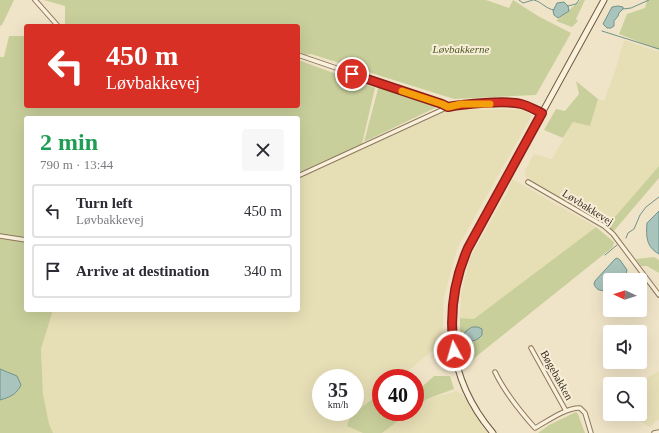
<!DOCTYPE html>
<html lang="en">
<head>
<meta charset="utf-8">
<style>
	:root { --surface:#fff; --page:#f7f7f7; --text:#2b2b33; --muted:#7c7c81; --line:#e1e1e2 }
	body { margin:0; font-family:"Times New Roman",serif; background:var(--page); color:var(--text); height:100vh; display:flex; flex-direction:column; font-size:15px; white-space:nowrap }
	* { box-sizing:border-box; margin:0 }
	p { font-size:13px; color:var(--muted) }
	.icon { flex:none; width:22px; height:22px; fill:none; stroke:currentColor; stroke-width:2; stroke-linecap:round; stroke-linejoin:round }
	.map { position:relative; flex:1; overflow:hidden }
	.panel { position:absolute; left:24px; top:116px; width:276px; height:196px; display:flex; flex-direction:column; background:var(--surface); border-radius:4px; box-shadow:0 4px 16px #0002 }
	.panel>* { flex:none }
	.top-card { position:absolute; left:24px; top:24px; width:276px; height:84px; border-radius:4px; box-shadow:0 4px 16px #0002; background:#d93025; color:#fff; overflow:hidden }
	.needle { width:26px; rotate:274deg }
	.tools { position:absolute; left:603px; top:273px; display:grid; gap:8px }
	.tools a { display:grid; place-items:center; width:44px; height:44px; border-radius:4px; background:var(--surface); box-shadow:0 4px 16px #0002; font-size:20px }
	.speed { position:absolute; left:312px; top:369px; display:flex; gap:8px; font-size:20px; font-weight:700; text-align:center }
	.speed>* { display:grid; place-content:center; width:52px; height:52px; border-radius:50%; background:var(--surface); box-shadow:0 4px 16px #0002; line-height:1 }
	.speed small { font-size:10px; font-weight:400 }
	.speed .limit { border:6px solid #d22; background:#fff; color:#111 }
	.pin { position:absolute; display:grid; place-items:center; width:34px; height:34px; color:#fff; margin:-17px; border:2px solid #fff; border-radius:50%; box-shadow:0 1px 4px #0007 }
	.me { position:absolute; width:44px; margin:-22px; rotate:354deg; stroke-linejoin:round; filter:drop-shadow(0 0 3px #0008) }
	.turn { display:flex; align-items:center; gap:14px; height:84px; padding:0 16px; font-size:18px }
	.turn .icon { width:52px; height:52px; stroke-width:2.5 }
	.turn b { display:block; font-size:28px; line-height:34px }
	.round { display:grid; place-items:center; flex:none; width:42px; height:42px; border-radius:4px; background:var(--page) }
	.overview { display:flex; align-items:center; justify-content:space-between; height:68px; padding:0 16px }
	h1 { font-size:24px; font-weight:600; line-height:30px; color:#1e9e55 }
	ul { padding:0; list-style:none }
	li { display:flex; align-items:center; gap:12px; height:54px; margin:0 8px 6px; padding:0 8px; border:2px solid var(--line); border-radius:4px }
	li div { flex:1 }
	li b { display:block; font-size:15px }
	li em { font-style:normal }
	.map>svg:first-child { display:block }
	.farmland { fill:#e6deb5; fill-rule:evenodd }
	.green { fill:#c9cf9b }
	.water { fill:#a9c4bc; stroke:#6f938a }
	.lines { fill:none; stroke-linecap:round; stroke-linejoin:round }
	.stream { stroke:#6f938a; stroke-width:1 }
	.street-casing { stroke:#8d765c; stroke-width:5.5 }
	.secondary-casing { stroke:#6f573f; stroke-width:7 }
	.street { stroke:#faf1dc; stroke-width:3.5 }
	.secondary { stroke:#faf1dc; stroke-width:5 }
	.route-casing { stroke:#8d1f18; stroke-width:10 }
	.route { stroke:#d93025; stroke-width:7 }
	.slow { stroke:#f59e0b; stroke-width:7 }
	.labels { text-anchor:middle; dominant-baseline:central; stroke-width:4; stroke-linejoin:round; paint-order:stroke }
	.park-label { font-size:11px; font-style:italic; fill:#4d5a26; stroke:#f7eed8 }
	.street-label { font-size:11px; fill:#3d2e20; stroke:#f7eed8 }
</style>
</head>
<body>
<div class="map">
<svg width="659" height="433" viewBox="0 0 659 433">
	<rect width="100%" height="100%" fill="#f0e4c8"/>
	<path class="farmland" d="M624 40 659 52V166L607 226 538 187 526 178 525 171 534 154 552 159 573 122 590 126 598 99 604 101 616 68Z
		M506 109 522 110 532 115 457 249 444 298 442 343 399 378H381V393L351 415 348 426 363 433H53L49 424 43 394 41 348 53 310H298V179L449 110ZM321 378H355V412H321Z
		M512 179 596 227 474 319 460 318 461 294 470 258 509 189Z
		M659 371V419L650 427 635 418V414H640V384H638Z
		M457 391 465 397 481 425 488 433H382L410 412H415V408L427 399Z"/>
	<path class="green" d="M0 0H14L2 25 0 26Z
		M44 0H486L509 8 513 0 538 16 571 33 536 95 454 99 311 54 298 56V26H65V6Z
		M581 0H585L576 19 578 21 572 27 556 21Z
		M647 0H659V50L619 34 627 14 645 8Z
		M9 36H26V106H298V60L375 88 362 144 298 173V118H26V310H53L41 349 43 394 49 424 53 433H0V400L10 397 9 372 0 369V57H4Z
		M576 81 598 99 590 126 573 122 563 138 544 130 556 109 565 111 579 94Z
		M379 85 437 107 364 142Z
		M659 166V178L613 232 607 226Z
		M596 227 614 242 613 247 473 359 460 344V318L474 319Z
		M654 257 659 260V273L647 266H641L636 259Z
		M434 376H450L454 389 427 399 415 408V393Z
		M381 393V412H410L382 433H363L347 426 351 415Z
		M576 412 578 414 585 433H538L549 425Z"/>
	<path class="water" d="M564 2 568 6 569 11 558 18 554 15 553 11 557 3Z
		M618 6 623 7V9L619 13 618 16 614 21V26L611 28H607L603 24 612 7Z
		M659 211V254C646 247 646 236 647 223Z
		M617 258 620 260 627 270C626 279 618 280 610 280V287C604 292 597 292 594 284L595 281 615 259Z
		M472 327H478L482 329V335C477 341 472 342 465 340L463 336 466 331Z
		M0 369 17 376 21 385C16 395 10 397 0 400Z"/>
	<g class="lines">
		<path class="stream" d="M519 0 523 3 533 0
			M534 0C542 2 546 9 554 10
			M568 6 576 4 579 0
			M623 9 631 8 649 0
			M602 31 659 49
			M626 238 628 233 634 229 640 215 646 207 659 197
			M605 255 617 245"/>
		<g class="street-casing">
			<path id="street" d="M35 0 58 26
				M298 55 442 104 448 107
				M298 176 448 107C465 104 505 100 521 104 529 106 535 110 542 113
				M528 182 604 226 613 234 659 295
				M0 236 26 240
				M531 348 566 411
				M495 372C505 393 519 410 535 428 546 422 567 407 580 408L585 413 591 433
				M654 433 659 432"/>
		</g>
		<g class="secondary-casing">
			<path id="secondary" d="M493 433C447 379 441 312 468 248L604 0"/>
		</g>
		<use href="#street" class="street"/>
		<use href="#secondary" class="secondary"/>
	</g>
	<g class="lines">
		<g class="route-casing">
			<path id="route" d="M352 74 442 104 448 107C464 104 506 100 521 104 529 106 535 110 542 113L468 248C453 282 449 315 454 351"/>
		</g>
		<use href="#route" class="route"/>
		<path class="slow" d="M402 91 442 104 448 107 461 104H490"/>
	</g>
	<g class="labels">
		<g class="park-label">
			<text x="461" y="49">Løvbakkerne</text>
		</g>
		<g class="street-label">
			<text transform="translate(588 207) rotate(32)">Løvbakkevej</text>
			<text transform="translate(557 375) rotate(61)">Bøgebakken</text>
		</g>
	</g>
</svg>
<div class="tools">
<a><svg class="needle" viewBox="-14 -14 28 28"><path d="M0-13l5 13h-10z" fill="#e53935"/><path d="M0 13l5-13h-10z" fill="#7c7c81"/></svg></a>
<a><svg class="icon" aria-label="sound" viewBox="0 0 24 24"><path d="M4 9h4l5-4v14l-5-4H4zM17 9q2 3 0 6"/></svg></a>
<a><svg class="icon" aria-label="search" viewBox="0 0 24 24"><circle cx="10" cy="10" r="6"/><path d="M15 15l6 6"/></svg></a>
</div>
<div class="speed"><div>35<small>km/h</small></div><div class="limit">40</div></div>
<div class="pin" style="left:352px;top:74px;background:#d93025"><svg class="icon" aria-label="arrive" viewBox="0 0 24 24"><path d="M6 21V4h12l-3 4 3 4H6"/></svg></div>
<svg class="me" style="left:454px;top:351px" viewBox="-20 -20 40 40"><circle r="17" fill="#d93025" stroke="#fff" stroke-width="3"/><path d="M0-11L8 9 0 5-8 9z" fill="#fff"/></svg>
<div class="top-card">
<div class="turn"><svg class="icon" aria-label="left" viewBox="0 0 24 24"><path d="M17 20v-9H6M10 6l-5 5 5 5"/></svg><div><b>450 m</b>Løvbakkevej</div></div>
</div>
<section class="panel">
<div class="overview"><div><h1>2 min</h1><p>790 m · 13:44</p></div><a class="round"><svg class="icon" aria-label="close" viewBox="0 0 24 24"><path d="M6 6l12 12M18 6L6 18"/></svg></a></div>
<ul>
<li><svg class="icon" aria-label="left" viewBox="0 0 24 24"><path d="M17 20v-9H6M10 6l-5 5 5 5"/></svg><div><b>Turn left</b><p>Løvbakkevej</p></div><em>450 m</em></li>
<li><svg class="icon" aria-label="arrive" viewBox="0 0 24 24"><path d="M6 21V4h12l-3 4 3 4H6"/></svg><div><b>Arrive at destination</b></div><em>340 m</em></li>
</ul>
</section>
</div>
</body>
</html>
